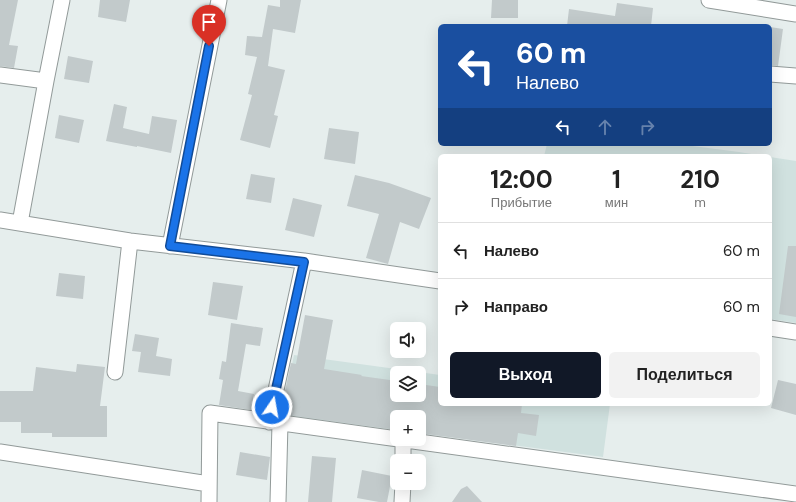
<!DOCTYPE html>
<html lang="ru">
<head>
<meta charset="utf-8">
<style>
	:root { --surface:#fff; --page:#f2f2f2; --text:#222; --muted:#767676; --line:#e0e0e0; --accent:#111827 }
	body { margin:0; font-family:"DM Sans",sans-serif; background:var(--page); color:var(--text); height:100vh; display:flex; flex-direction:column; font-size:15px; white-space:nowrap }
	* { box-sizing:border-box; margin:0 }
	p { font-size:13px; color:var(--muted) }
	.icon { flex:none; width:22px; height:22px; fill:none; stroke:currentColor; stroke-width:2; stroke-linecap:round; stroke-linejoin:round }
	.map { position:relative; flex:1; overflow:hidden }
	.sheet { position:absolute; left:438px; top:154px; width:334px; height:252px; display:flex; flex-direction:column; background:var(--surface); border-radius:6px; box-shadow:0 4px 16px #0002 }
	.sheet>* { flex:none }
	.top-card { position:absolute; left:438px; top:24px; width:334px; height:122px; border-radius:6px; box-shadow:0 4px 16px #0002; background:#1a4fa0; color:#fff; overflow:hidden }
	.buttons { position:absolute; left:390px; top:322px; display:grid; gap:8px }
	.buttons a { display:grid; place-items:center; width:36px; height:36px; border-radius:6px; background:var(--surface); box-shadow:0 4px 16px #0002; font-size:20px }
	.pin { position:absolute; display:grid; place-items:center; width:34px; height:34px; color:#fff; margin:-41px -17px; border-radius:50% 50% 50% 0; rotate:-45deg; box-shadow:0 0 4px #0007 }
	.pin .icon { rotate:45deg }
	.me { position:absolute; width:44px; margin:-22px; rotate:12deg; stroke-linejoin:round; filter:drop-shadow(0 0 3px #0008) }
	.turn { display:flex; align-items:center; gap:14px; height:84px; padding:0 12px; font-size:18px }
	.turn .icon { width:52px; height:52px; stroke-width:2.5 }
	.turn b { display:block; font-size:28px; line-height:34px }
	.lanes { display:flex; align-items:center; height:38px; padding:0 12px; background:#0003; justify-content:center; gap:20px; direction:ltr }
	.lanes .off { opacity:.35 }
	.eta { display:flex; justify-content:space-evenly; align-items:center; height:68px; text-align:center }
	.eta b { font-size:24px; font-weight:700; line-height:28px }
	.primary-button { display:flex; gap:8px; margin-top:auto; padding:8px 12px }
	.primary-button a { flex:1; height:46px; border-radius:6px; background:var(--accent); color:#fff; font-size:16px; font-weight:700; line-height:46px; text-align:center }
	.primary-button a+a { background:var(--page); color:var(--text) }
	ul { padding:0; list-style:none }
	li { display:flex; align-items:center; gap:12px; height:56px; padding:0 12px; border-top:1px solid var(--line) }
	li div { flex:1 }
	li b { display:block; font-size:15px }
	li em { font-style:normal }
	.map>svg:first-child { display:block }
	.built { fill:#d0e1df; fill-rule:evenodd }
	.building { fill:#c2cacb }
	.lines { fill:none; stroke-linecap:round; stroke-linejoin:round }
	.street-casing { stroke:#929a99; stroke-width:17 }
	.street { stroke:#fff; stroke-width:15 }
	.route-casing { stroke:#114b97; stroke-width:10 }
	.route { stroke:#1a73e8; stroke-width:7 }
</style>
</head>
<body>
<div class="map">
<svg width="796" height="502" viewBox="0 0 796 502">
	<rect width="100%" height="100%" fill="#e6eeed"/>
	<path class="built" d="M547 144H677L739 152 764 156H544Z
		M770 157 796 161V323L770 319Z
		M294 355 440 375V404H610L603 457 419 433V417H397V430L281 415ZM397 373H419V395H397Z"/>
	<path class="building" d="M0 0H18L9 45 18 46 14 68 0 66Z
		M100 0H130L126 22 98 17Z
		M280 0H301L295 33 273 29 268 66 285 70 274 115 278 116 270 148 240 140 252 95 248 94 257 57 245 55 247 36 262 37 268 5 280 7Z
		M492 0H518V18H491Z
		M617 3 653 8 651 26H567L569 9 615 16Z
		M770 27 783 29 778 66 770 65Z
		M68 56 93 61 89 83 64 79Z
		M114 104 127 107 123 128 149 134 152 116 177 120 171 153 137 146V147L106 141Z
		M59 115 84 120 79 143 55 138Z
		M329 128 359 132 355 164 324 159Z
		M251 174 275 178 271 203 246 199Z
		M355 175 389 183 431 198 419 229 400 222 388 264 366 258 379 214 347 206Z
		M293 198 322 205 314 237 285 230Z
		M788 246H796V317L779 314Z
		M59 273 85 276 83 299 56 296Z
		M213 282 243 286 237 320 208 315Z
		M305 315 333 320 324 369 362 375 361 376 397 381V395H419V384L440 387V404H522L521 413 539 415 536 436 518 433 516 446 419 433V417H397V430L280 414 291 363 296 364Z
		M231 323 263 328 260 346 246 344 238 391 254 394 251 410 219 405 223 380 219 379 222 361 226 362Z
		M135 334 159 338 156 356 172 359 170 376 138 372 141 352 132 351Z
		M77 364 105 367 100 406H107V437H52V433H21V422H0V391H33L36 367 76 372Z
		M778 380 796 384V415L771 408Z
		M240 452 270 457 267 480 236 475Z
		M312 456 336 458 332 502H308Z
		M362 470 392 476 387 502H379L357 498Z
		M467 486 482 502H452L461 489Z"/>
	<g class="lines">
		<g class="street-casing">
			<path id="street" d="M709 0 796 14
				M770 74 796 76
				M0 75 46 81
				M0 220 130 241 304 261 440 281
				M20 223 46 81 62 0
				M170 246 219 0
				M770 328 796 332
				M115 372 130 241
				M269 422 304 261
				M0 452 209 484
				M403 461V440
				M209 502 210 413 796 494
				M278 502 280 423
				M402 502 403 483"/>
		</g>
		<use href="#street" class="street"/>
	</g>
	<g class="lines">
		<g class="route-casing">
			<path id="route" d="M209 46 170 246 304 262 272 407"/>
		</g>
		<use href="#route" class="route"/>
	</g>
</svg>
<div class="buttons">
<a><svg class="icon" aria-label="sound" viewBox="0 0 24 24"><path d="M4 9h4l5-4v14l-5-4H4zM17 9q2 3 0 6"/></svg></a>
<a><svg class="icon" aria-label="layers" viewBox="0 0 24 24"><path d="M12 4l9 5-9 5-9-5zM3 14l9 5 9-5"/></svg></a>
<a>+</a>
<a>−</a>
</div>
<div class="pin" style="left:209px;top:46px;background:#d93025"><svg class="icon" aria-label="arrive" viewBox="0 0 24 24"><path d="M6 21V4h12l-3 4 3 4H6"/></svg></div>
<svg class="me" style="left:272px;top:407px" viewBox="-20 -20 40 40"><circle r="17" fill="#1a73e8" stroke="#fff" stroke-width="3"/><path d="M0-11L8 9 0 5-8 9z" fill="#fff"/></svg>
<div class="top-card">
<div class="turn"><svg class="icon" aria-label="left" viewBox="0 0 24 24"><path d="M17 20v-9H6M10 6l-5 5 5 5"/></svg><div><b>60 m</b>Налево</div></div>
<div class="lanes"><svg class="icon" aria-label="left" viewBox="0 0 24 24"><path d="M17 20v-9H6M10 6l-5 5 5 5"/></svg><svg class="icon off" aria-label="ahead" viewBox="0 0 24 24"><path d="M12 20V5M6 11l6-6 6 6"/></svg><svg class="icon off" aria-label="right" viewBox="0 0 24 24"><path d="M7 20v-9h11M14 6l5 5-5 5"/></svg></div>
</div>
<section class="sheet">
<div class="eta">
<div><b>12:00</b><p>Прибытие</p></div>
<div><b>1</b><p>мин</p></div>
<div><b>210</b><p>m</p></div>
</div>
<ul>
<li><svg class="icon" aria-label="left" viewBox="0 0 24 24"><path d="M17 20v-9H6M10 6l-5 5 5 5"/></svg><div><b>Налево</b></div><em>60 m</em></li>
<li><svg class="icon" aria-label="right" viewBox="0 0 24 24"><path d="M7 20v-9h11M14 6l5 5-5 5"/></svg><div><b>Направо</b></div><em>60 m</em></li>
</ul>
<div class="primary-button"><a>Выход</a><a>Поделиться</a></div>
</section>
</div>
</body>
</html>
